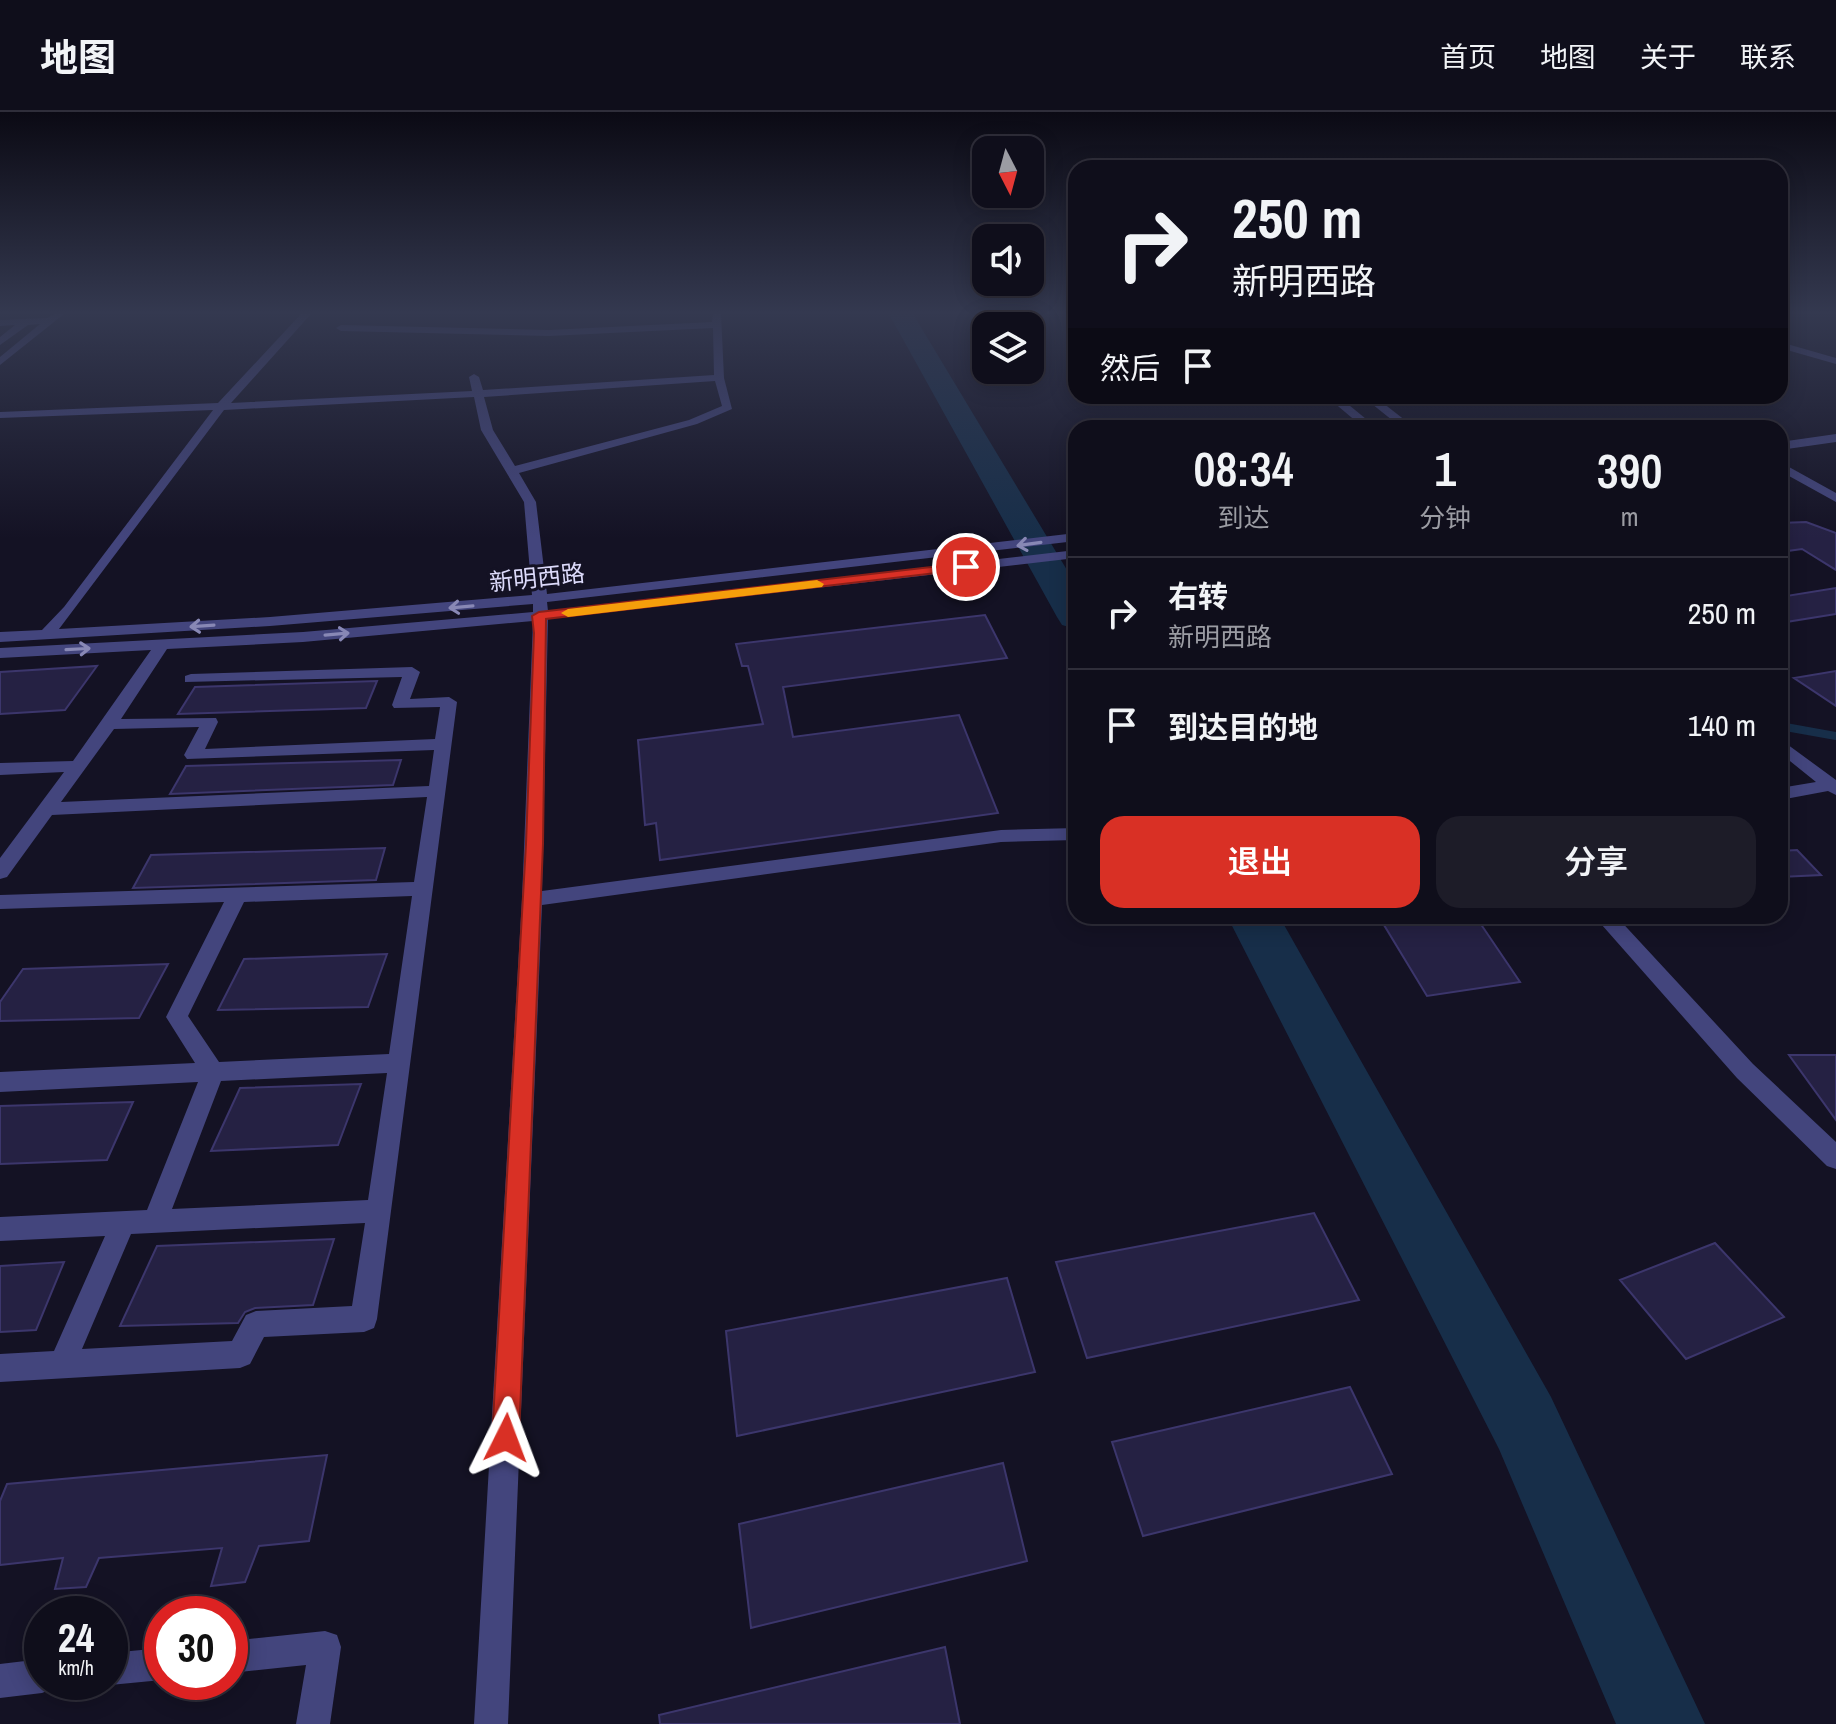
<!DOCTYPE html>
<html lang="zh">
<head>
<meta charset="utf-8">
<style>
	:root { --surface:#0f0e1b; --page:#1d1c28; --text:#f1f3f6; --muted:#9b9ca3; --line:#2f2e3a; --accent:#d93025 }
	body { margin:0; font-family:"Archivo Narrow","Noto Sans SC",sans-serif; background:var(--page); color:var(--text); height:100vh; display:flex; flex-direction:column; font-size:30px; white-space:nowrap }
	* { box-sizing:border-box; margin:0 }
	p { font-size:26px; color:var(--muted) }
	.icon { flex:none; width:44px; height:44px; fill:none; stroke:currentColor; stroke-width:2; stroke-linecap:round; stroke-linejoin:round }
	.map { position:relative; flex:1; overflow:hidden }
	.details { position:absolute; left:1068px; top:308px; width:720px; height:504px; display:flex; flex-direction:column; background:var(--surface); border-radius:24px; box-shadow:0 4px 20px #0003,0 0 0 2px var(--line) }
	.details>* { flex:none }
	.banner { position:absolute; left:1068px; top:48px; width:720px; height:244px; border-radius:24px; box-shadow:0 4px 20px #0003,0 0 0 2px var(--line); background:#0f0e1b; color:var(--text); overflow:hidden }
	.needle { width:52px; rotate:174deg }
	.fabs { position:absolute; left:972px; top:24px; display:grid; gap:16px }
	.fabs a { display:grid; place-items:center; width:72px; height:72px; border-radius:16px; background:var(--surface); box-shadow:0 4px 20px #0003,0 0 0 2px var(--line); font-size:40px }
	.speed { position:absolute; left:24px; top:1484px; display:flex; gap:16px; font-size:40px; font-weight:700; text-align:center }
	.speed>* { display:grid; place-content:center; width:104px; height:104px; border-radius:50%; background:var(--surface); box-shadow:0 4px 20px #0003,0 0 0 2px var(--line); line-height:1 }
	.speed small { font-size:20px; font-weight:400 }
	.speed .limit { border:12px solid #d22; background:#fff; color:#111 }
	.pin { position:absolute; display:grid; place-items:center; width:68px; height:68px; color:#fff; margin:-34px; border:4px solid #fff; border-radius:50%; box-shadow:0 2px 8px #0007 }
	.me { position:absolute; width:88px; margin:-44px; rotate:3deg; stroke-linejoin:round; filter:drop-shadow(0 0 6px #0008) }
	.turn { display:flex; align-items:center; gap:28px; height:168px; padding:0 32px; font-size:36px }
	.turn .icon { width:104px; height:104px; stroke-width:2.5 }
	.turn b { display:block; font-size:56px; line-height:68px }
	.then { display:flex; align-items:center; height:76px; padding:0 32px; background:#0003; gap:16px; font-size:30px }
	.eta { display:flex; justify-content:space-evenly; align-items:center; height:136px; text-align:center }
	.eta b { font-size:48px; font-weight:600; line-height:56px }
	.cta { display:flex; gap:16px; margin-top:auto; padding:16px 32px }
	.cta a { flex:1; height:92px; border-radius:24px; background:var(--accent); color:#fff; font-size:32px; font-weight:600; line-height:92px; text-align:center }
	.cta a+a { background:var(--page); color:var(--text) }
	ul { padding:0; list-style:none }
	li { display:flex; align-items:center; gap:24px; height:112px; padding:0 32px; border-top:2px solid var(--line) }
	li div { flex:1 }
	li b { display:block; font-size:30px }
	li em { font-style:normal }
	header { display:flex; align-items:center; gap:48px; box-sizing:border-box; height:112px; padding:0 40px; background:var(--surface); border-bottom:2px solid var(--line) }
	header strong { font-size:38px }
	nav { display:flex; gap:44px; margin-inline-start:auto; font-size:28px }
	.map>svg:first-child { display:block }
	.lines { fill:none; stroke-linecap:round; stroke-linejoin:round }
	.stream { stroke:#172e49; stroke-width:8 }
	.river { fill:#172e49; fill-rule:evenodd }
	.building { fill:#252143; stroke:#3c366c; stroke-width:2 }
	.minor { fill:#43457d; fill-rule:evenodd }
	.oneway { stroke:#8888b5 }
	.route { fill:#d93025; stroke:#8d1f18; stroke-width:2 }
	.slow { fill:#f59e0b }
	.labels { text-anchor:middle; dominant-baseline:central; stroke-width:6; stroke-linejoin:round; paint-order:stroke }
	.far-street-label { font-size:24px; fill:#dcdafa; stroke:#141224 }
</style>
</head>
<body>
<header>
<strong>地图</strong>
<nav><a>首页</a><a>地图</a><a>关于</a><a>联系</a></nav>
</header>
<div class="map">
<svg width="1836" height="1612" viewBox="0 0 1836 1612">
	<rect width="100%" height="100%" fill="#141224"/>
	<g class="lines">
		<path class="stream" d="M1780 614 1836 624"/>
		<path class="river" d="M889 202H913L1076 473V517L1062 513 1057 505Z
			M1227 804H1279L1551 1285 1705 1612H1616L1499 1337Z"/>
	</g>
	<path class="building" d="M1806 410 1836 421V458L1802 437 1780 440V411Z
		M1836 476V502L1780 511V485Z
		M985 503 1007 546 783 575 793 625 959 603 998 701 660 748 656 711 645 713 638 628 763 612 748 554H742L736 532Z
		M97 554 65 598 0 602V560Z
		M1836 559V594L1794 566Z
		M377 569 366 596 178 602 195 575Z
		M401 648 393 673 170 682 186 654Z
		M385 736 376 768 133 776 151 743Z
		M1797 738 1821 763 1780 765V739Z
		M1476 805 1520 870 1427 884 1384 813Z
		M387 842 368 895 218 898 244 847Z
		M168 852 139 906 0 909V890L23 857Z
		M1789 943H1836V1008Z
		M361 972 338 1033 211 1039 240 976Z
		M133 990 107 1048 0 1052V994Z
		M1314 1101 1359 1188 1087 1246 1056 1150Z
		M334 1127 313 1193 255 1196 245 1200 238 1211 120 1214 157 1134Z
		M1715 1131 1784 1205 1686 1247 1620 1168Z
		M64 1150 36 1218 0 1220V1154Z
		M1007 1166 1035 1260 737 1324 726 1219Z
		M1350 1275 1392 1362 1143 1424 1112 1330Z
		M327 1343 309 1429 259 1434 245 1470 211 1474 222 1436 99 1446 86 1475 55 1477 63 1446 0 1453V1389L7 1372Z
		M1003 1351 1027 1449 751 1516 739 1412Z
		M945 1535 960 1612H660L659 1603Z"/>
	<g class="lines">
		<path class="minor" d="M54 202H64L0 253V245L40 212 28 213 0 233V225L15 213 0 214V208L48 206Z
			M301 202H311L231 291 472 279 469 265 474 262 479 265 483 278 714 263 713 216 549 224 341 219 336 216 341 213 549 218 712 210 713 202H721L724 266 732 297 697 312 519 361 536 390 547 482 1076 421V429L547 490 548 499 1076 438V446L548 507 542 779 1001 718 1076 716V728L1001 730 542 793 508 1612H474L522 787 533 509 303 530 167 537 121 607 216 606 218 610 205 637 435 627 440 595 394 596 392 593 402 565 185 570V564L191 562 412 555 420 560 410 587 449 585 457 590 377 1207 374 1216 364 1220 264 1225 250 1252 240 1256 0 1270V1242L54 1239 105 1124 0 1129V1105L147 1098 198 970 0 980V960L195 951 166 905 224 790 0 797V783L414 770 427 685 52 703 7 765 0 767V746L64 660 0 663V651L73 649 151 538 0 546V536L303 520 533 500V492L270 514 0 530V520L42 518 64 495 213 298 0 306V300L218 291ZM715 269 722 294 689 308 515 354 493 318 484 285ZM474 285 481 318 524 390 532 483 270 505 59 517 224 298ZM199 615 184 643 187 647 434 638 429 674 61 690 114 617ZM412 784 389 942 219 950 188 904 244 790ZM387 961 368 1088 172 1097 221 969ZM365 1111 352 1194 256 1199 246 1203 232 1229 82 1237 131 1122Z
			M1780 230 1836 246V252L1780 236Z
			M1326 284H1338L1377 316H1364Z
			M1362 284H1374L1415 316H1402Z
			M1836 322V330L1780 338V330Z
			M1780 350 1836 381V390L1780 359Z
			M1780 627 1836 668V683L1828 679 1780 688V676L1816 670 1780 641Z
			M1594 804H1616L1753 952 1836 1030V1057L1827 1054 1737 966Z
			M325 1519 337 1523 341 1535 330 1612H296L306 1553 230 1561V1529Z
			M162 1536V1568L110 1573 102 1570H110V1541Z
			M42 1547V1570H56L54 1576 42 1581 0 1586V1552Z"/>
	</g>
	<defs><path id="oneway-shaft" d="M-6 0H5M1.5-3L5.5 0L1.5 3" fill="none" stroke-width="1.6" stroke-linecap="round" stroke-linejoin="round" transform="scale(2)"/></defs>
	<g class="oneway">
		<use href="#oneway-shaft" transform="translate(1029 432) rotate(172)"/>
		<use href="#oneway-shaft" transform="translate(461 495) rotate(175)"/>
		<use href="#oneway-shaft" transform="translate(202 514) rotate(176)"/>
		<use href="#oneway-shaft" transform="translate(337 522) rotate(-5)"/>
		<use href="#oneway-shaft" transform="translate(78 537) rotate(-3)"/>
	</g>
	<linearGradient id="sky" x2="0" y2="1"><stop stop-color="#0b0a14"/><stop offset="0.47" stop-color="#343950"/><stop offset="1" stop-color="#343950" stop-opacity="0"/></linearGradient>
	<rect width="1836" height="427" fill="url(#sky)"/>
	<path class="route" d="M966 451 972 455 970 457 546 507 543 732 519 1326 515 1336 506 1340 496 1336 492 1326 526 732 534 521 532 504 539 500Z"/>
	<path class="slow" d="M817 468 824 472 822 475 568 505 561 501 568 497Z"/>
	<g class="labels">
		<g class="far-street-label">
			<text transform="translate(537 465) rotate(-6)">新明西路</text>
		</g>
	</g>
</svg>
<div class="fabs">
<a><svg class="needle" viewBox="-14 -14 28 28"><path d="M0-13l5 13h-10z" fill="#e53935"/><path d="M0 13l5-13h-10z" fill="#9b9ca3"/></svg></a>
<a><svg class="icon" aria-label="sound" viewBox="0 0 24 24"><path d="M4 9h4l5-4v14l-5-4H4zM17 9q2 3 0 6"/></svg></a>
<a><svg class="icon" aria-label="layers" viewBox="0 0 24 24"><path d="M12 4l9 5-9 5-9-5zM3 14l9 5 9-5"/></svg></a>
</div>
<div class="speed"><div>24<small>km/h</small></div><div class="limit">30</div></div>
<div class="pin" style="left:966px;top:455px;background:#d93025"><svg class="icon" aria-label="arrive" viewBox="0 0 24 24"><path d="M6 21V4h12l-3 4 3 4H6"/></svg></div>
<svg class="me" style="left:506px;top:1326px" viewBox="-20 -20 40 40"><path d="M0-17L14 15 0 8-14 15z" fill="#d93025" stroke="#fff" stroke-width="4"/></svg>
<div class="banner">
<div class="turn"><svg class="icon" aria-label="right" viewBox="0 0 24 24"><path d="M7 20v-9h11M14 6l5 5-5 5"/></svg><div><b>250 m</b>新明西路</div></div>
<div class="then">然后<svg class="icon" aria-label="arrive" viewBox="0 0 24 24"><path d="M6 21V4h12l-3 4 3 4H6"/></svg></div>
</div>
<section class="details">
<div class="eta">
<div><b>08:34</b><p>到达</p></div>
<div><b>1</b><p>分钟</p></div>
<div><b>390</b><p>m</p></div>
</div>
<ul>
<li><svg class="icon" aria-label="right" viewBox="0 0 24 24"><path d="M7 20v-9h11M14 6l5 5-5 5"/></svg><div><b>右转</b><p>新明西路</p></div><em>250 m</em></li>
<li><svg class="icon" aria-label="arrive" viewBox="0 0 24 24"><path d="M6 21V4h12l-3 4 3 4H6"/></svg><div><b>到达目的地</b></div><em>140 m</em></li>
</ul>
<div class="cta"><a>退出</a><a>分享</a></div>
</section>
</div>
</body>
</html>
